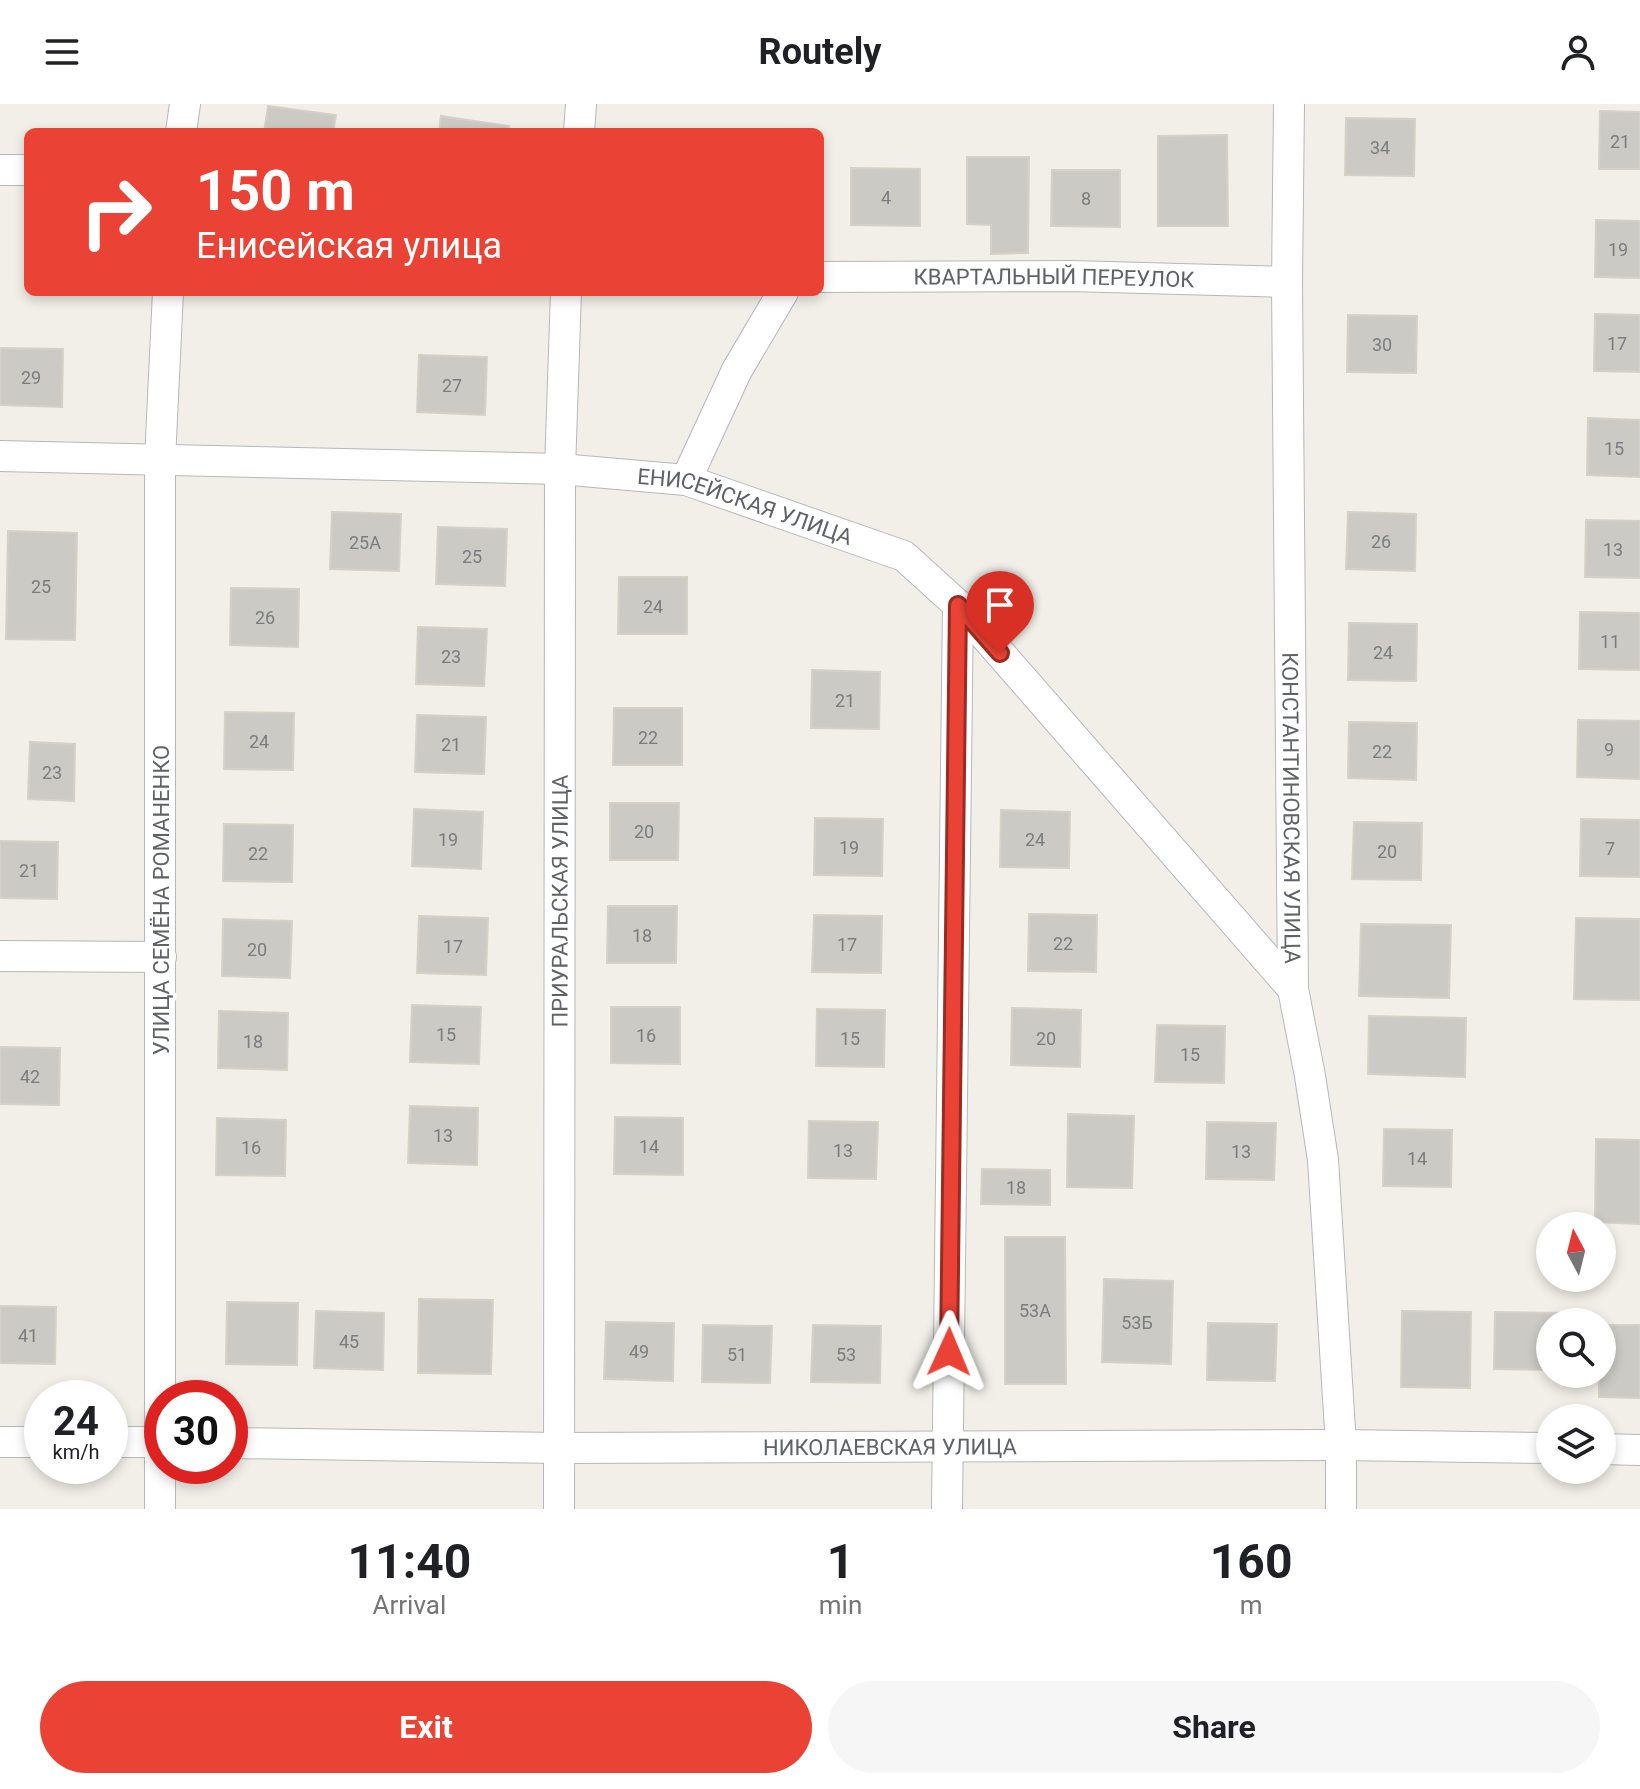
<!DOCTYPE html>
<html lang="en">
<head>
<meta charset="utf-8">
<style>
	:root { --surface:#fff; --page:#f6f6f6; --text:#202124; --muted:#757577; --accent:#ea4335 }
	body { margin:0; font-family:Roboto,sans-serif; background:var(--page); color:var(--text); height:100vh; display:flex; flex-direction:column; font-size:30px; white-space:nowrap }
	* { box-sizing:border-box; margin:0 }
	p { font-size:26px; color:var(--muted) }
	.icon { flex:none; width:44px; height:44px; fill:none; stroke:currentColor; stroke-width:2; stroke-linecap:round; stroke-linejoin:round }
	.map { position:relative; height:1405px; overflow:hidden }
	.details { display:flex; flex-direction:column; background:var(--surface); flex:1 }
	.details>* { flex:none }
	.banner { position:absolute; left:24px; top:24px; width:800px; height:168px; border-radius:12px; box-shadow:0 4px 12px #0003; background:#ea4335; color:#fff; overflow:hidden }
	.needle { width:52px; rotate:353deg }
	.controls { position:absolute; left:1536px; top:1108px; display:grid; gap:16px }
	.controls a { display:grid; place-items:center; width:80px; height:80px; border-radius:50%; background:var(--surface); box-shadow:0 4px 12px #0003; font-size:40px }
	.speed { position:absolute; left:24px; top:1276px; display:flex; gap:16px; font-size:40px; font-weight:700; text-align:center }
	.speed>* { display:grid; place-content:center; width:104px; height:104px; border-radius:50%; background:var(--surface); box-shadow:0 4px 12px #0003; line-height:1 }
	.speed small { font-size:20px; font-weight:400 }
	.speed .limit { border:12px solid #d22; background:#fff; color:#111 }
	.pin { position:absolute; display:grid; place-items:center; width:68px; height:68px; color:#fff; margin:-82px -34px; border-radius:50% 50% 50% 0; rotate:-45deg; box-shadow:0 0 8px #0007 }
	.pin .icon { rotate:45deg }
	.me { position:absolute; width:88px; margin:-44px; rotate:1deg; stroke-linejoin:round; filter:drop-shadow(0 0 6px #0008) }
	.turn { display:flex; align-items:center; gap:28px; height:168px; padding:0 40px; font-size:36px }
	.turn .icon { width:104px; height:104px; stroke-width:2.5 }
	.turn b { display:block; font-size:56px; line-height:68px }
	.eta { display:flex; justify-content:space-evenly; align-items:center; height:136px; text-align:center }
	.eta b { font-size:48px; font-weight:700; line-height:56px }
	.button { display:flex; gap:16px; margin-top:auto; padding:16px 40px }
	.button a { flex:1; height:92px; border-radius:48px; background:var(--accent); color:#fff; font-size:32px; font-weight:700; line-height:92px; text-align:center }
	.button a+a { background:var(--page); color:var(--text) }
	header { display:flex; justify-content:space-between; align-items:center; height:104px; padding:0 40px; background:var(--surface); font-size:36px; font-weight:700 }
	.map>svg:first-child { display:block }
	.building { fill:#cccac5; stroke:#d6d1c6; stroke-width:2 }
	.lines { fill:none; stroke-linecap:round; stroke-linejoin:round }
	.street-casing { stroke:#b5b8bc; stroke-width:32 }
	.street { stroke:#fff; stroke-width:30 }
	.route-casing { stroke:#982c22; stroke-width:20 }
	.route { stroke:#ea4335; stroke-width:14 }
	.labels { text-anchor:middle; dominant-baseline:central; stroke-width:7; stroke-linejoin:round; paint-order:stroke }
	.number-label { font-size:18px; fill:#7a7d7f }
	.street-label { font-size:22px; fill:#5f6368; stroke:#fff }
</style>
</head>
<body>
<header><svg class="icon" aria-label="menu" viewBox="0 0 24 24"><path d="M4 6h16M4 12h16M4 18h16"/></svg>Routely<svg class="icon" aria-label="person" viewBox="0 0 24 24"><circle cx="12" cy="8" r="4"/><path d="M4 21q1-7 8-7t8 7"/></svg></header>
<div class="map">
<svg width="1640" height="1405" viewBox="0 0 1640 1405">
	<rect width="100%" height="100%" fill="#f1efe8"/>
	<path class="building" d="M268 2 336 11 333 28H264Z
		M1600 7 1640 8V65H1599Z
		M441 12 509 22 508 28H439Z
		M1346 14 1415 15 1414 72 1345 71Z
		M1227 31 1228 122H1158V32Z
		M967 53H1029L1028 149 991 150V121L967 120Z
		M851 64 920 65V122L851 121Z
		M1052 66H1120V123L1051 122Z
		M1596 116 1640 117V174L1595 173Z
		M1595 210 1640 211V268L1594 267Z
		M1348 211 1417 212 1416 269 1347 268Z
		M0 244 63 245 62 303 0 301Z
		M419 251 487 253 485 311 417 308Z
		M1588 314 1640 316V373L1587 371Z
		M332 408 401 410 399 467 330 465Z
		M1348 408 1416 410 1415 467 1346 465Z
		M1586 416 1640 417V474L1585 473Z
		M438 423 507 425 505 482 436 480Z
		M8 427 77 429 75 536 6 535Z
		M619 473H687V530H618Z
		M231 484 299 485 298 543 230 541Z
		M1580 508 1640 509V566L1579 565Z
		M1349 519 1417 520 1416 577 1348 576Z
		M418 523 487 525 484 582 416 580Z
		M812 566 880 568 879 625 811 624Z
		M614 604H682V661H613Z
		M225 608 294 609 293 666 224 665Z
		M417 611 486 613 484 670 415 668Z
		M1578 616 1640 617V675L1577 673Z
		M1349 618 1417 619 1416 676 1348 674Z
		M30 638 75 640 74 697 28 695Z
		M610 699H679L678 756H610Z
		M414 705 483 708 481 765 412 762Z
		M1001 706 1070 708 1069 764 1000 763Z
		M815 714 883 715 882 772 814 771Z
		M1581 715 1640 716V773L1580 772Z
		M1354 718 1422 719 1421 776 1352 775Z
		M224 720 293 721 292 778 223 777Z
		M0 737 58 738 57 795 0 794Z
		M608 802H677L676 859H607Z
		M1029 810 1097 811 1096 868 1028 867Z
		M814 811 882 812 881 869 812 868Z
		M419 812 488 814 486 871 417 869Z
		M1576 814 1640 815V896L1574 895Z
		M223 815 292 817 290 874 222 872Z
		M1361 820 1451 821 1449 894 1359 892Z
		M412 901 481 903 479 960 410 958Z
		M611 903H680V960L611 959Z
		M1012 904 1081 906 1080 963 1011 961Z
		M817 905 885 906 884 963 816 962Z
		M219 907 288 909 287 966 218 964Z
		M1369 912 1466 914 1465 973 1368 970Z
		M1157 921 1225 922 1224 979 1155 978Z
		M0 943 60 944 59 1001 0 1000Z
		M410 1002 478 1004 477 1061 408 1059Z
		M1068 1010 1134 1012 1132 1084 1067 1083Z
		M615 1013 683 1014V1071L614 1070Z
		M217 1014 286 1016 285 1072 216 1071Z
		M809 1017 878 1018 876 1075 808 1074Z
		M1207 1018 1276 1019 1274 1076 1206 1075Z
		M1384 1025 1452 1026 1451 1083 1383 1082Z
		M1596 1035 1640 1036V1120L1595 1118Z
		M982 1065 1050 1066V1101L981 1100Z
		M1005 1133H1065L1066 1280H1005Z
		M1104 1175 1173 1177 1171 1260 1102 1258Z
		M419 1195 493 1196 491 1270 418 1269Z
		M227 1198 298 1199 297 1261 226 1260Z
		M0 1202 56 1203 55 1260 0 1259Z
		M316 1207 384 1209 383 1266 314 1264Z
		M1402 1207 1471 1208 1470 1284 1401 1283Z
		M1495 1208 1564 1209V1218H1550V1266L1494 1265Z
		M606 1218 674 1219 673 1277 604 1275Z
		M1208 1219 1277 1220 1275 1277 1207 1276Z
		M703 1221 772 1222 770 1279 702 1278Z
		M813 1221 881 1222 880 1279 811 1278Z
		M1602 1221H1640V1294L1599 1293V1270H1602Z"/>
	<g class="lines">
		<g class="street-casing">
			<g id="street">
				<path id="s1" d="M1289 0 1287 178 1293 885 1310 972 1323 1056 1341 1341V1405"/>
				<path d="M181 28 185 0"/>
				<path d="M579 28 581 0"/>
				<path d="M0 66H28"/>
				<path id="s2" d="M820 173 1070 172 1287 178"/>
				<path id="s3" d="M0 352 560 365 686 376 904 452 958 501 1293 885"/>
				<path d="M686 376 737 266 783 188"/>
				<path d="M0 852 161 853"/>
				<path d="M0 1338H42"/>
				<path d="M110 1338H162"/>
				<path id="s4" d="M230 1339 560 1344 1341 1341 1550 1344"/>
				<path d="M1602 1345 1640 1346"/>
				<path d="M160 1405V356L168 188"/>
				<path id="s5" d="M559 1405 560 365 566 188"/>
				<path d="M947 1405 958 501"/>
			</g>
		</g>
		<use href="#street" class="street"/>
	</g>
	<g class="lines">
		<g class="route-casing">
			<path id="route" d="M949 1248 958 501 1000 549"/>
		</g>
		<use href="#route" class="route"/>
	</g>
	<g class="labels">
		<g class="number-label">
			<text x="1620" y="37">21</text>
			<text x="1380" y="43">34</text>
			<text x="886" y="93">4</text>
			<text x="1086" y="94">8</text>
			<text x="1618" y="145">19</text>
			<text x="1617" y="239">17</text>
			<text x="1382" y="240">30</text>
			<text x="31" y="273">29</text>
			<text x="452" y="281">27</text>
			<text x="1614" y="344">15</text>
			<text x="1381" y="437">26</text>
			<text x="365" y="438">25А</text>
			<text x="1613" y="445">13</text>
			<text x="472" y="452">25</text>
			<text x="41" y="482">25</text>
			<text x="653" y="502">24</text>
			<text x="265" y="513">26</text>
			<text x="1610" y="537">11</text>
			<text x="1383" y="548">24</text>
			<text x="451" y="552">23</text>
			<text x="845" y="596">21</text>
			<text x="648" y="633">22</text>
			<text x="259" y="637">24</text>
			<text x="451" y="640">21</text>
			<text x="1609" y="645">9</text>
			<text x="1382" y="647">22</text>
			<text x="52" y="668">23</text>
			<text x="644" y="727">20</text>
			<text x="448" y="735">19</text>
			<text x="1035" y="735">24</text>
			<text x="849" y="743">19</text>
			<text x="1610" y="744">7</text>
			<text x="1387" y="747">20</text>
			<text x="258" y="749">22</text>
			<text x="29" y="766">21</text>
			<text x="642" y="831">18</text>
			<text x="1063" y="839">22</text>
			<text x="847" y="840">17</text>
			<text x="453" y="842">17</text>
			<text x="257" y="845">20</text>
			<text x="446" y="930">15</text>
			<text x="646" y="931">16</text>
			<text x="850" y="934">15</text>
			<text x="1046" y="934">20</text>
			<text x="253" y="937">18</text>
			<text x="1190" y="950">15</text>
			<text x="30" y="972">42</text>
			<text x="443" y="1031">13</text>
			<text x="649" y="1042">14</text>
			<text x="251" y="1043">16</text>
			<text x="843" y="1046">13</text>
			<text x="1241" y="1047">13</text>
			<text x="1417" y="1054">14</text>
			<text x="1016" y="1083">18</text>
			<text x="1035" y="1206">53А</text>
			<text x="1137" y="1218">53Б</text>
			<text x="28" y="1231">41</text>
			<text x="349" y="1237">45</text>
			<text x="639" y="1247">49</text>
			<text x="737" y="1250">51</text>
			<text x="846" y="1250">53</text>
		</g>
		<g class="street-label">
			<text stroke="none"><textPath href="#s2" startOffset="234">КВАРТАЛЬНЫЙ ПЕРЕУЛОК</textPath></text>
			<text stroke="none"><textPath href="#s3" startOffset="750">ЕНИСЕЙСКАЯ УЛИЦА</textPath></text>
			<text stroke="none"><textPath href="#s1" startOffset="704">КОНСТАНТИНОВСКАЯ УЛИЦА</textPath></text>
			<text transform="translate(161 796) rotate(-90)">УЛИЦА СЕМЁНА РОМАНЕНКО</text>
			<text stroke="none"><textPath href="#s5" startOffset="608">ПРИУРАЛЬСКАЯ УЛИЦА</textPath></text>
			<text stroke="none"><textPath href="#s4" startOffset="660">НИКОЛАЕВСКАЯ УЛИЦА</textPath></text>
		</g>
	</g>
</svg>
<div class="controls">
<a><svg class="needle" viewBox="-14 -14 28 28"><path d="M0-13l5 13h-10z" fill="#e53935"/><path d="M0 13l5-13h-10z" fill="#757577"/></svg></a>
<a><svg class="icon" aria-label="search" viewBox="0 0 24 24"><circle cx="10" cy="10" r="6"/><path d="M15 15l6 6"/></svg></a>
<a><svg class="icon" aria-label="layers" viewBox="0 0 24 24"><path d="M12 4l9 5-9 5-9-5zM3 14l9 5 9-5"/></svg></a>
</div>
<div class="speed"><div>24<small>km/h</small></div><div class="limit">30</div></div>
<div class="pin" style="left:1000px;top:549px;background:#d93025"><svg class="icon" aria-label="arrive" viewBox="0 0 24 24"><path d="M6 21V4h12l-3 4 3 4H6"/></svg></div>
<svg class="me" style="left:949px;top:1248px" viewBox="-20 -20 40 40"><path d="M0-17L14 15 0 8-14 15z" fill="#ea4335" stroke="#fff" stroke-width="4"/></svg>
<div class="banner">
<div class="turn"><svg class="icon" aria-label="right" viewBox="0 0 24 24"><path d="M7 20v-9h11M14 6l5 5-5 5"/></svg><div><b>150 m</b>Енисейская улица</div></div>
</div>
</div>
<section class="details">
<div class="eta">
<div><b>11:40</b><p>Arrival</p></div>
<div><b>1</b><p>min</p></div>
<div><b>160</b><p>m</p></div>
</div>
<div class="button"><a>Exit</a><a>Share</a></div>
</section>
</body>
</html>
